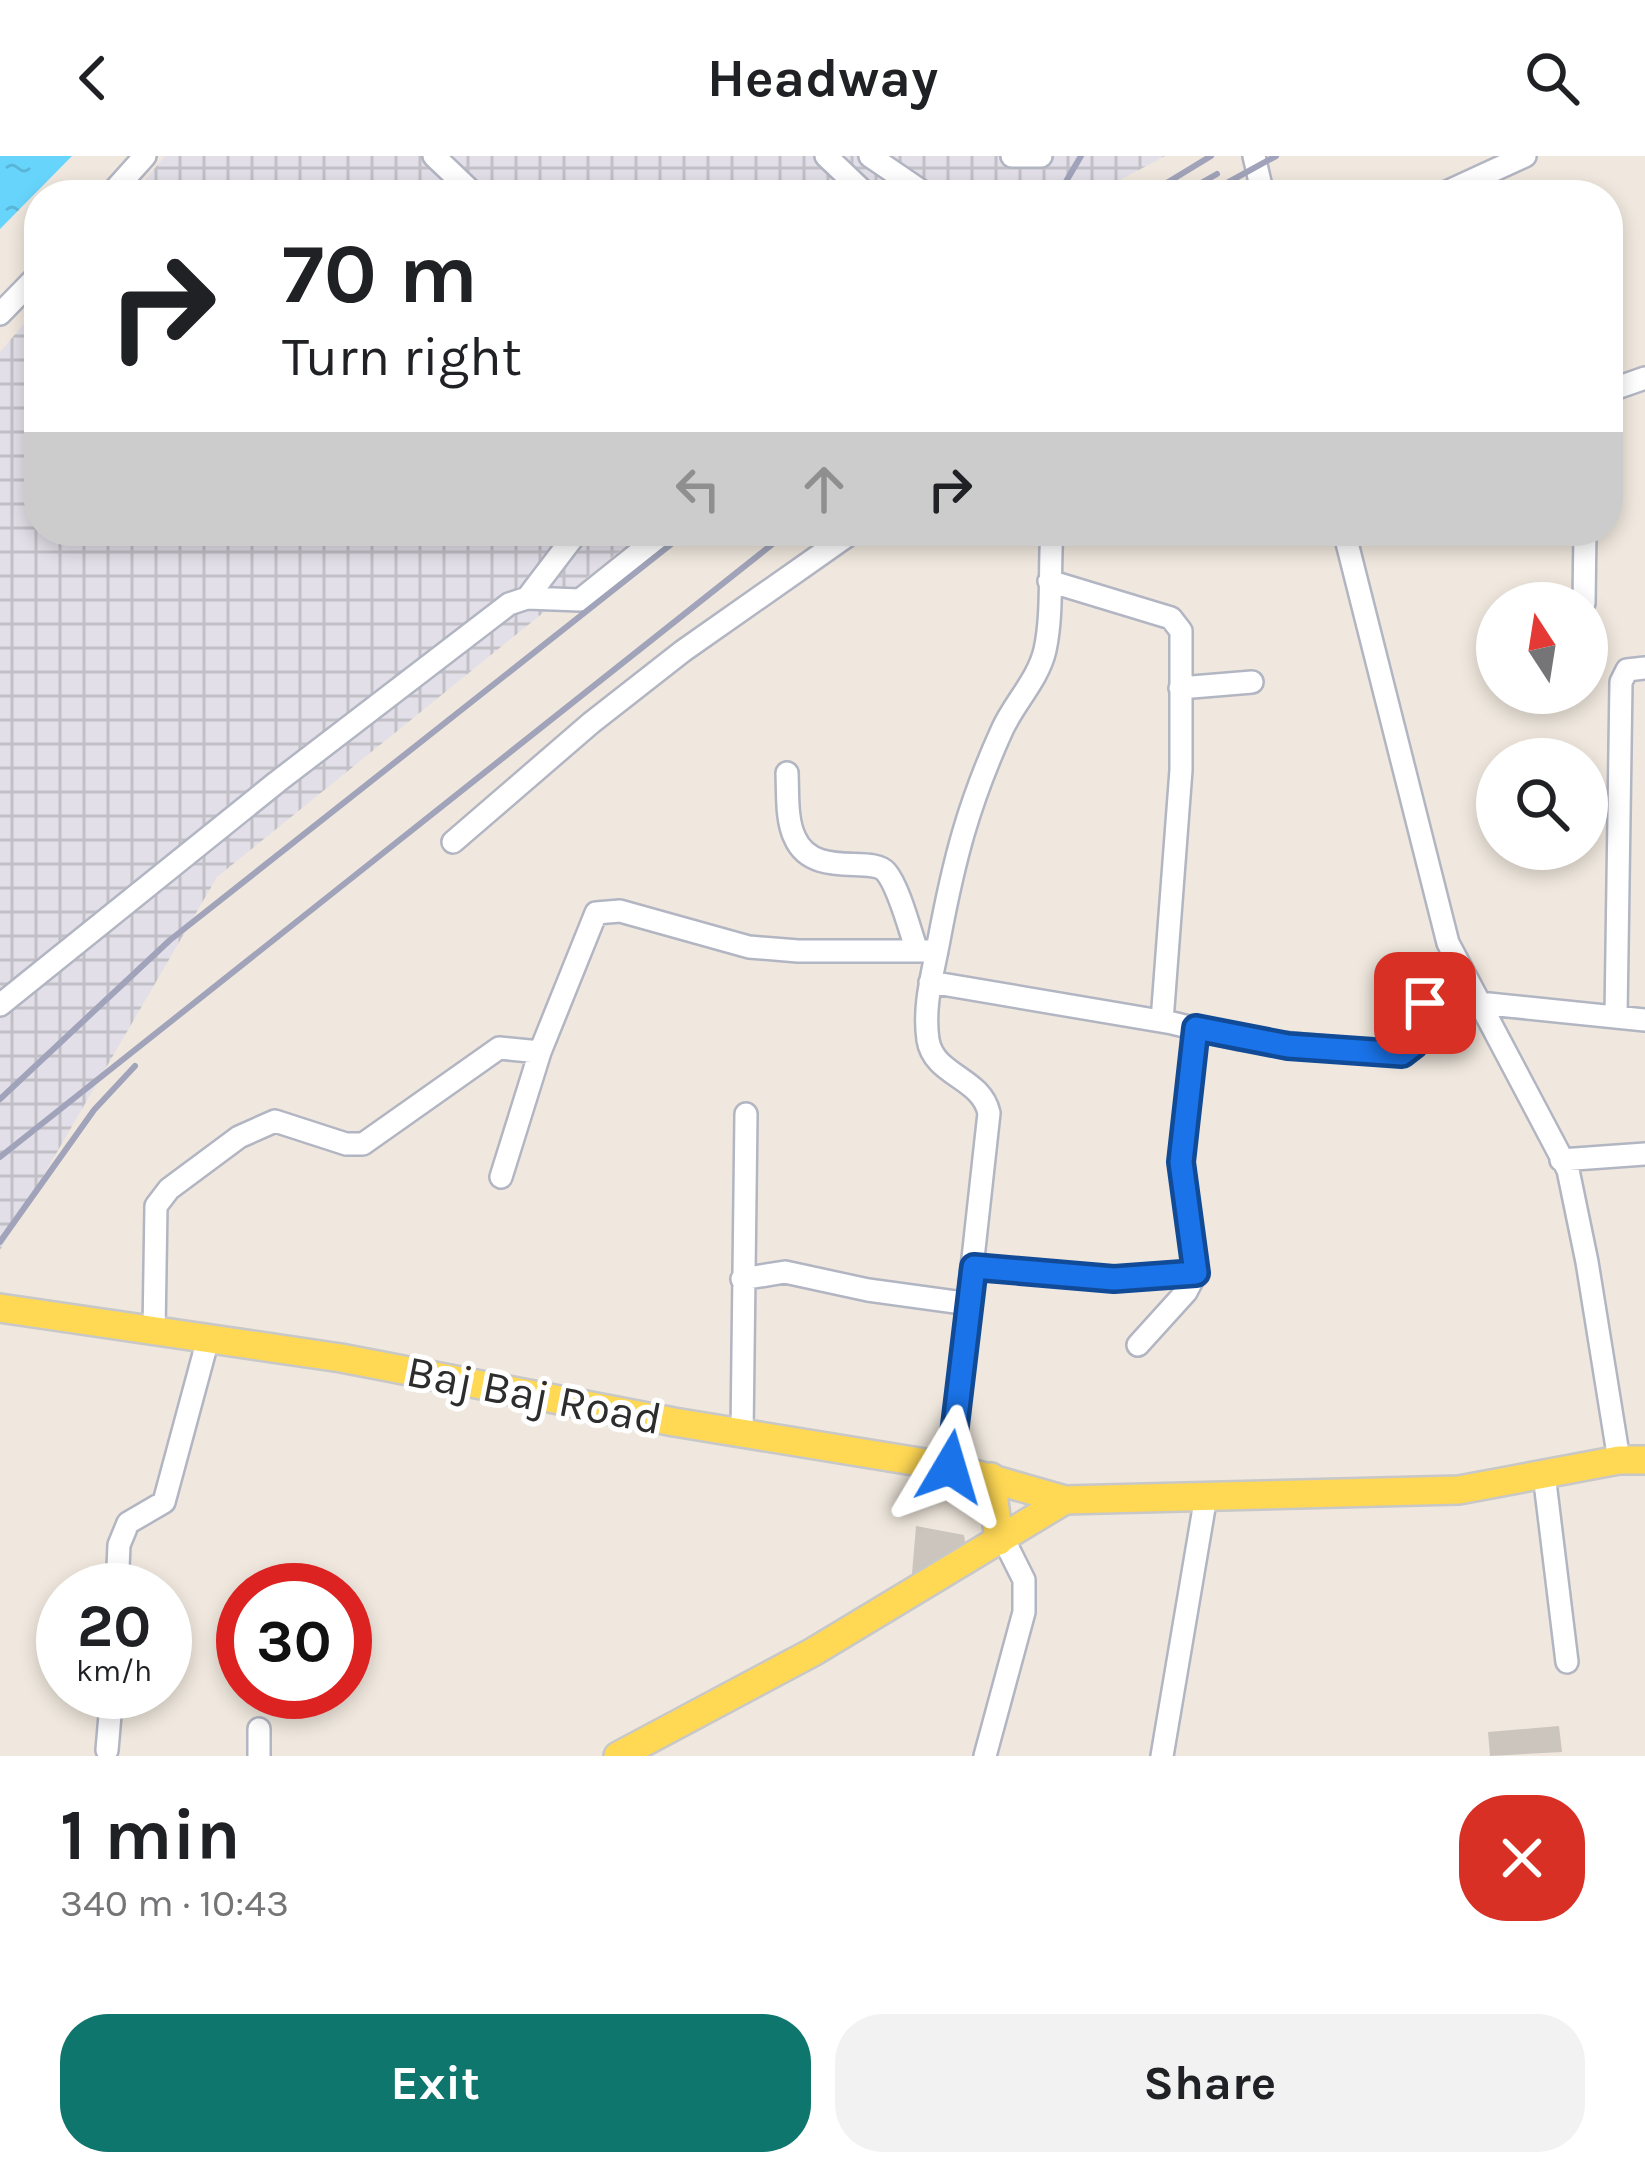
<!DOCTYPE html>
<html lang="en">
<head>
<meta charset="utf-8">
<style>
	:root { --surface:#fff; --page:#f2f2f2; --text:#202124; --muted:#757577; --accent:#0f766e }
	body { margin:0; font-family:Karla,sans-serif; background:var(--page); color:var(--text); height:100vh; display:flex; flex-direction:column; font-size:45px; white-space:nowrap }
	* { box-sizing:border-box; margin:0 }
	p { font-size:39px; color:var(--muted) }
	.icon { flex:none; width:66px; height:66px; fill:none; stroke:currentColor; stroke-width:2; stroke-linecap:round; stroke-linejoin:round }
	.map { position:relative; height:1600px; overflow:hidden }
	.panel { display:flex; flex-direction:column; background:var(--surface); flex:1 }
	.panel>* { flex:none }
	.banner { position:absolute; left:24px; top:24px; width:1599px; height:366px; border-radius:48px; box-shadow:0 6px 18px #0003; background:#fff; color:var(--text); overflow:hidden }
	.needle { width:78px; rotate:348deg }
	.tools { position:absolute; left:1476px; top:426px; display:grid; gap:24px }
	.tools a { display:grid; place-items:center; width:132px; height:132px; border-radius:50%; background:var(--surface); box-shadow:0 6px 18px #0003; font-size:60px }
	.speed { position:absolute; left:36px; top:1407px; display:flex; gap:24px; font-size:60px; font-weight:700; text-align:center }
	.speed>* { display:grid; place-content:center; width:156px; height:156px; border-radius:50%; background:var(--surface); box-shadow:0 6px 18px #0003; line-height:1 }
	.speed small { font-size:30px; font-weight:400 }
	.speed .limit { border:18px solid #d22; background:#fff; color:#111 }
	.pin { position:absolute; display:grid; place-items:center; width:102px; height:102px; color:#fff; margin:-51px; border-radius:24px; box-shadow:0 6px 18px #0006 }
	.me { position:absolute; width:132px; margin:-66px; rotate:7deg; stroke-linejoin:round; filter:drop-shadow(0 0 9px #0008) }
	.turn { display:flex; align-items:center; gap:42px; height:252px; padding:0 60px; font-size:54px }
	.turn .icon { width:156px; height:156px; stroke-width:2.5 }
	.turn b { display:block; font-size:84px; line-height:102px }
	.lanes { display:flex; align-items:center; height:114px; padding:0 60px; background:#0003; justify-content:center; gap:60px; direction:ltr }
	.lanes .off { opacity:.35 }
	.round { display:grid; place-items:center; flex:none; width:126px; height:126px; border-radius:48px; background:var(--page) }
	.head { display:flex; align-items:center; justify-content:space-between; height:204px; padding:0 60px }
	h1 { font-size:72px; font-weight:700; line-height:90px }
	.cta { display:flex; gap:24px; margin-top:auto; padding:24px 60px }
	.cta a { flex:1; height:138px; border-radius:48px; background:var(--accent); color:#fff; font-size:48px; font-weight:700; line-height:138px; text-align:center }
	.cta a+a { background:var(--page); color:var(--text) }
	header { display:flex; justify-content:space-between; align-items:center; height:156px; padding:0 60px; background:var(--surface); font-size:54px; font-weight:700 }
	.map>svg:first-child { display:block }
	.industrial { fill:url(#industrial-grid) }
	.water { fill:url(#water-ripples) }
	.building { fill:#cbc5be }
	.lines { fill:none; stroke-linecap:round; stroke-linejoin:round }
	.minor-casing { stroke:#b2b5c2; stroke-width:26 }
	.major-casing { stroke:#c8c8c8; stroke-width:32 }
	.minor { stroke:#fff; stroke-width:21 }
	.major { stroke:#ffd854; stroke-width:27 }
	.rail { stroke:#a0a3b9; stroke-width:6 }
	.route-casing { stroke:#114b97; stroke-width:30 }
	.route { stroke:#1a73e8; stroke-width:21 }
	.labels { text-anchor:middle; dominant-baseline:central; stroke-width:10; stroke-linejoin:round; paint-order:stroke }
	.street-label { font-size:45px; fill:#2d2d2d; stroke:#fff }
</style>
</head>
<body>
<header><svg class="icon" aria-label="back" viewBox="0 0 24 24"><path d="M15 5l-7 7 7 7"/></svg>Headway<svg class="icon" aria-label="search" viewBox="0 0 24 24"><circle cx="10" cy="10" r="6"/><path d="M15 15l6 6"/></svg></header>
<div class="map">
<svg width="1645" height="1600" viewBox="0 0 1645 1600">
	<defs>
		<pattern id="industrial-grid" width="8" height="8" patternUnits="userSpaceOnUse" patternTransform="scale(3)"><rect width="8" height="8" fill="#e2dfe8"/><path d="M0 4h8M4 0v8" fill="none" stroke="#c2c0c7"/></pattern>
		<pattern id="water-ripples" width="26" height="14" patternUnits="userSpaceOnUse" patternTransform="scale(3)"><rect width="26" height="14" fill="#67d4fc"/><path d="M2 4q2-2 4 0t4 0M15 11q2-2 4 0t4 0" fill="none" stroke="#5ab6d8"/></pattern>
	</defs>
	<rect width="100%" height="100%" fill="#f0e8de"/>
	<path class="industrial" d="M165 0H1165L1092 39H132Z
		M39 150V375H644L217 721 0 1094V196Z"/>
	<path class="water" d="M0 0H72L0 73Z"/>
	<path class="building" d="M916 1370 964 1379 967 1399 911 1429Z
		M1559 1570 1562 1596 1490 1600 1488 1576Z"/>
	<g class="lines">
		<g class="minor-casing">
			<path id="minor" d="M434 0 475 39
				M826 0 867 39
				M870 0 927 39
				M1012 0H1041
				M1254 0 1263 39
				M110 39 145 0
				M1440 39 1525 0
				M0 158 39 118
				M1608 235 1645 222
				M1344 375 1448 787 1568 1014 1587 1106 1619 1304
				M1049 425 1171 462 1181 475V614L1162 865
				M527 442 578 375
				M1584 447 1585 375
				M1180 532 1252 526
				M787 617C788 637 786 664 795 682 813 723 872 699 886 716 899 731 910 775 917 795
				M453 686 591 567 683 495 854 375
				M930 826 1172 867 1240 883 1402 898 1416 888 1414 858 1425 846 1479 847 1645 864
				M0 849 277 626 509 448 527 442 580 444 666 375
				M1616 860 1621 526 1627 514 1645 512
				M1561 1004 1645 998
				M501 1021 540 896 596 757 620 755 749 791 798 795H937
				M974 1110 1114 1123 1196 1117
				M742 1123 785 1116 868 1134 970 1148
				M154 1175 156 1050 169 1033 239 981 275 965 346 988H363L499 892 540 896
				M1138 1189 1186 1136 1196 1117 1181 1006 1196 873
				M742 1277 746 958
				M950 1311 989 957C981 921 934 920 928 884 923 849 933 817 939 784 954 704 968 649 1002 574 1014 547 1038 524 1045 494 1053 457 1049 413 1052 375
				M1544 1318 1567 1506
				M117 1434 119 1389 128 1367 164 1346 208 1183
				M107 1594 112 1536
				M259 1600V1573
				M985 1600 1024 1456V1424L1003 1382
				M1162 1600 1206 1340"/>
		</g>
		<g class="major-casing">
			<path id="major" d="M0 1152 341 1202 674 1266 950 1311 1065 1344
				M991 1321 999 1385
				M618 1600 813 1496 1065 1344 1459 1334 1619 1304H1645"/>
		</g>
		<use href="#minor" class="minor"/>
		<use href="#major" class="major"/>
		<path class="rail" d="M1058 39 1081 0
			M1147 39 1211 0
			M1180 39 1217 18
			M1205 39 1276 0
			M0 943 170 784 688 375
			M0 1001 789 375
			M0 1086 94 954 135 910"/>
	</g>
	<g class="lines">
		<g class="route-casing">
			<path id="route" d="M950 1311 974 1111 1114 1123 1196 1117 1181 1006 1196 872 1288 890 1402 898 1415 888 1414 858 1425 847"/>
		</g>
		<use href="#route" class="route"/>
	</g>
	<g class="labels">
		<g class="street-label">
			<text transform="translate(534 1239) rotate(11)">Baj Baj Road</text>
		</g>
	</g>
</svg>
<div class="tools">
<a><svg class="needle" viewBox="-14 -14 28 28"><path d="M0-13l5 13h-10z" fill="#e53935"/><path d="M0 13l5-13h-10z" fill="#757577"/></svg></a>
<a><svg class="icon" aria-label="search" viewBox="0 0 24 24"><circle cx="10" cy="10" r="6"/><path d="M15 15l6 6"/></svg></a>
</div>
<div class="speed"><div>20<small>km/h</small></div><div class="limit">30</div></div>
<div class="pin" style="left:1425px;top:847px;background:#d93025"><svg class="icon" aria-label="arrive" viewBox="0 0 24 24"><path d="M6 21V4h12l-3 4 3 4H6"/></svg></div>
<svg class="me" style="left:950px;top:1311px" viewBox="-20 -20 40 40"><path d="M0-17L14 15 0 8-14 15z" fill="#1a73e8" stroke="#fff" stroke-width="4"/></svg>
<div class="banner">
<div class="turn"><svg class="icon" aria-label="right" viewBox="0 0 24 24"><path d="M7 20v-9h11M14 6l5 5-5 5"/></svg><div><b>70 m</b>Turn right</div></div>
<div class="lanes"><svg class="icon off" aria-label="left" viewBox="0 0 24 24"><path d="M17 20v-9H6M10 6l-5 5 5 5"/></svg><svg class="icon off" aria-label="ahead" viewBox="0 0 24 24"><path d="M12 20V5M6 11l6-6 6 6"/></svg><svg class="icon" aria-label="right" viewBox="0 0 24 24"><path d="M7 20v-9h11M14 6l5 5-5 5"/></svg></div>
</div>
</div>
<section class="panel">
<div class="head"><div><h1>1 min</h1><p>340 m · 10:43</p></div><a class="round" style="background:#d93025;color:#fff"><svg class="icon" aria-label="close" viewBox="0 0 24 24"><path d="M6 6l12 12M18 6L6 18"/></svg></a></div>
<div class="cta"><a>Exit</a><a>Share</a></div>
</section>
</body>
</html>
